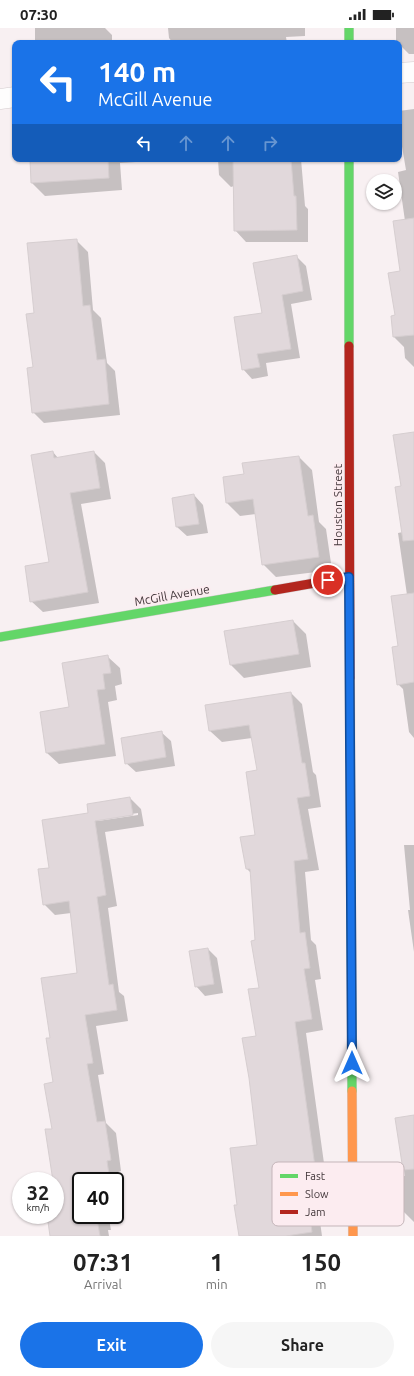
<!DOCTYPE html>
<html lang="en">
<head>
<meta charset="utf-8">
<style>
	:root { --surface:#fff; --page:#f6f6f6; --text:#222; --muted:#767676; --accent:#1a73e8 }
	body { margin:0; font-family:Ubuntu,sans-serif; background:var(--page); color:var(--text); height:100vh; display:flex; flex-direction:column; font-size:15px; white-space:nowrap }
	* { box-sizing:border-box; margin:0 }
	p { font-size:13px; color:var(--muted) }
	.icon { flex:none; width:22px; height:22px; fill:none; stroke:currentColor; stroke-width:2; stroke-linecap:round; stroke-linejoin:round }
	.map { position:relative; height:1208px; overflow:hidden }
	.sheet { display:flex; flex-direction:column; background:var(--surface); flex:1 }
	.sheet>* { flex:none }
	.guide { position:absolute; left:12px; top:12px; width:390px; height:122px; border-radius:8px; box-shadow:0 1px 3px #0004; background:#1a73e8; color:#fff; overflow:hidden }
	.controls { position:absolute; left:366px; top:146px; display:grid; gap:8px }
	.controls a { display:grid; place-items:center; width:36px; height:36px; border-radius:50%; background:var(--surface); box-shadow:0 1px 3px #0004; font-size:20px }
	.speed { position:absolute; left:12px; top:1144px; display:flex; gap:8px; font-size:20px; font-weight:700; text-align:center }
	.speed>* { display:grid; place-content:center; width:52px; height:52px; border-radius:50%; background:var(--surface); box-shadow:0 1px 3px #0004; line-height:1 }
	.speed small { font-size:10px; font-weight:400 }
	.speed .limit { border:2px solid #111; border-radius:6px; background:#fff; color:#111 }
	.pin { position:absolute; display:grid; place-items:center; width:34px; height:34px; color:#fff; margin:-17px; border:2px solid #fff; border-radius:50%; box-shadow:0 1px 4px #0007 }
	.me { position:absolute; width:44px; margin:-22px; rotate:0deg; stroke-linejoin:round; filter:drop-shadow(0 0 3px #0008) }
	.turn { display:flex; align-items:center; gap:14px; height:84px; padding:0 20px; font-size:18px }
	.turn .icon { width:52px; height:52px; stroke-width:2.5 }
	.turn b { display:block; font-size:28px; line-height:34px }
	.lanes { display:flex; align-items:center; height:38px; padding:0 20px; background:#0003; justify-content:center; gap:20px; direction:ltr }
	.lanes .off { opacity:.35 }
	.eta { display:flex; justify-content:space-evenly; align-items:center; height:68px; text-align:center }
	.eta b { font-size:24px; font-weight:700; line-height:28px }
	.action { display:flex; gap:8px; margin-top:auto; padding:8px 20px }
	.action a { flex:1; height:46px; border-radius:24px; background:var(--accent); color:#fff; font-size:16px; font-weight:700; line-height:46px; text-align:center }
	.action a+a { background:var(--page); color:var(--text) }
	.status { display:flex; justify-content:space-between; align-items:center; height:28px; padding:0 20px; background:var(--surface); direction:ltr }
	.status svg { height:11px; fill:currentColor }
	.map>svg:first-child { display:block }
	.shadow { fill:#0003; fill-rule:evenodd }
	.building { fill:#e1d8db; stroke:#d6ced0 }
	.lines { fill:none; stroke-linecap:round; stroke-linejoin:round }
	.street-casing { stroke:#d4ccce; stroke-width:21 }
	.fast-casing { stroke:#d4ccce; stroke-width:10 }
	.slow-casing { stroke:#d4ccce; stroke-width:10 }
	.jam-casing { stroke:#d4ccce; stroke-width:10 }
	.street { stroke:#fefdfd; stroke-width:20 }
	.fast { stroke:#63d668; stroke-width:9 }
	.slow { stroke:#ff974d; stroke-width:9 }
	.jam { stroke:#b3261e; stroke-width:9 }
	.route-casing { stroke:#114b97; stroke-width:10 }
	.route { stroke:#1a73e8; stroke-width:7 }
	.labels { text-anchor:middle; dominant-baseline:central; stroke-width:3.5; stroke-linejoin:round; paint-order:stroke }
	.street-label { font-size:12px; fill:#413639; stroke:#fcecf0 }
	.key { fill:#fcecf0; stroke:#c4b5b9; stroke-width:1 }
	.key-label { font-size:11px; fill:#413639 }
</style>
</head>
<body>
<div class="status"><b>07:30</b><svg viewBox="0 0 49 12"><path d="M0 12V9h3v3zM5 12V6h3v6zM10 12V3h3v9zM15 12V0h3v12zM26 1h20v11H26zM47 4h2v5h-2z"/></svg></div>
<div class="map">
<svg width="414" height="1208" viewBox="0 0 414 1208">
	<rect width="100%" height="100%" fill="#f8f0f2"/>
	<path class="shadow" d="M35 0H105L112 7V15H35Z
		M168 0H305V8L286 9 287 15H173L169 10Z
		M396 0H414V26H409L396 13Z
		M414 81V339L405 330 404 319 394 309 401 244 405 193 398 144 406 142 399 101V83Z
		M31 131H135L136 134 120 135 122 162 45 168 32 155Z
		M218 131H301L305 178 308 181V214H246L235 202 234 158 231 159 219 147Z
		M76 212 88 224 93 282 101 290 107 335 115 343 120 387 44 395 33 384 34 340Z
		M296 228 306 238 312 272 291 276 300 330 266 335 268 348 252 351 243 341 263 285Z
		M414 405V710L409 704 403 661 398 656 399 619 407 567 398 505 403 504 402 459Z
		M53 424 58 430 94 424 105 435 111 471 81 476 99 575 43 584 31 573 51 535Z
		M299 429 312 442 319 494 326 501 332 542 276 549 263 536 256 486 240 488 227 475 245 447Z
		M194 467 203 477 208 505 187 508 177 499 173 471Z
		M293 593 306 606 311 639 244 650 231 637Z
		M108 629 120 640 122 656 115 658 117 672 108 674 116 728 59 736 47 725 70 680Z
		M291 665 302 676 313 744 316 747 321 779 308 781 319 842 305 844 311 912 316 917 321 951 315 952 323 1002 306 1005 327 1157 315 1158 322 1208H240L238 1178 258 1118 257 1008 260 960 251 845 247 841 257 807 258 743 252 710 222 714 210 703Z
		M161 704 171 713 175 738 136 744 126 735Z
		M130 770 141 781 144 798 105 804 117 878 108 880 119 964 124 968 128 993 96 998 104 1046 98 1047 106 1095 116 1105 121 1143 118 1144 124 1189 109 1191 111 1202H108L109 1208H51L48 1187H55L53 1101 54 1055 51 1010 79 946 71 885 55 887 44 876 51 841 90 786ZM138 785V787L98 793V791ZM81 1153H115V1187H81Z
		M404 817H414V924L408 882H410Z
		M208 921 217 930 223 965 205 968 196 958Z
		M414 1088V1194L402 1182 400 1148H405L397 1091Z"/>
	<path class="building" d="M30 131H108L109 150 31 155Z
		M233 131H291L294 168H296L297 202 234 203Z
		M414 190V307L393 309 391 288 395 287 388 245 400 243 393 193Z
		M77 211 83 278 90 277 97 332 105 331 109 376 32 385 27 340 33 339 26 286 34 285 27 215Z
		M297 227 303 263 282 267 291 321 257 326 260 339 242 342 234 289 262 285 253 235Z
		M414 404V512L403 513 395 459 401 458 393 407Z
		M53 423 54 430 94 423 100 460 70 465 88 564 30 574 25 538 49 534 31 427Z
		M299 428 308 488 313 487 319 529 262 537 253 471 226 475 223 449 244 446 242 435Z
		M194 466 199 496 176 499 172 470Z
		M414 565V654L397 657 392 619 398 618 391 568Z
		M293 592 299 626 230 637 224 603Z
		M108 627 111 645 103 646 105 661 97 662 105 716 46 725 40 684 69 679 62 635Z
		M291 664 302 735H305L310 768 297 770 308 831 294 833 300 905 305 904 310 940 304 941 312 991 295 994 316 1146 304 1147 312 1204 286 1208H239L234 1177H237L230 1120 257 1117 249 1050 242 1010 256 1008 248 961 259 960 251 913 255 912 250 841H246L240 809 255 807 246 744 257 742 249 697 209 703 205 677Z
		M162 703 166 729 125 736 121 710Z
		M130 769 133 787 95 793 106 867 97 869 109 957 113 956 117 982 85 987 93 1035 87 1036 97 1094 105 1093 111 1132 107 1133 110 1153H81V1187H99L100 1191H97L100 1208H50L47 1187H55V1153H53L45 1101H52L44 1056 53 1054 46 1010H50L41 950 77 945 69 873 43 877 38 841 49 840 42 792 88 785 87 776Z
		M208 920 214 956 195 959 189 923Z
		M414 1087V1141L403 1142 395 1090Z"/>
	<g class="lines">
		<g class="street-casing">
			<path id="street" d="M399 45 414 44
				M0 71 15 69"/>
		</g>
		<g class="fast-casing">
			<path id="fast" d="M349 0V15
				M349 131V318
				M0 609 275 562
				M351 843 352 1063"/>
		</g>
		<g class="slow-casing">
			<path id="slow" d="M350 650 351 843
				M352 1063 353 1208"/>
		</g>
		<g class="jam-casing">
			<path id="jam" d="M349 318 350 650
				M275 562 349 549"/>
		</g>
		<use href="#street" class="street"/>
		<use href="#fast" class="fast"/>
		<use href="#slow" class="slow"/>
		<use href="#jam" class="jam"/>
	</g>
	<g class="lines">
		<g class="route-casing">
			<path id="route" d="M328 552 349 549 352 1035"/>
		</g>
		<use href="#route" class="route"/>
	</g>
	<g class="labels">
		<g class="street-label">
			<text transform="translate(337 477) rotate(-90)">Houston Street</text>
			<text transform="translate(172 567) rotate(-10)">McGill Avenue</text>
		</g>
	</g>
	<rect x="272" y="1134" width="132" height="64" rx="6" class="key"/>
	<rect x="280" y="1146" width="18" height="4" fill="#63d668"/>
	<rect x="280" y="1164" width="18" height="4" fill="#ff974d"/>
	<rect x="280" y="1182" width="18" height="4" fill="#b3261e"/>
	<g class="key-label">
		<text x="305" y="1152">Fast</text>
		<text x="305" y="1170">Slow</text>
		<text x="305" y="1188">Jam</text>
	</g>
</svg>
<div class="controls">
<a><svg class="icon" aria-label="layers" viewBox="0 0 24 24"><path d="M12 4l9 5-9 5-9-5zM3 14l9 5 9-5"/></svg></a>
</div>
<div class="speed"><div>32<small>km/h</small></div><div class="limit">40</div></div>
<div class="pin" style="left:328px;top:552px;background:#d93025"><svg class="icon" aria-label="arrive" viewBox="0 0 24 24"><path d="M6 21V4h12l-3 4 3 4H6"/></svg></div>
<svg class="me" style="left:352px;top:1035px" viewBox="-20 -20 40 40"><path d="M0-17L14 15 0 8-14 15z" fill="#1a73e8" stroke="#fff" stroke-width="4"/></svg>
<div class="guide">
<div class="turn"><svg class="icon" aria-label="left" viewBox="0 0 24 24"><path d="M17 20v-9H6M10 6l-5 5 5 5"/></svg><div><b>140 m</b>McGill Avenue</div></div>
<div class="lanes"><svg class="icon" aria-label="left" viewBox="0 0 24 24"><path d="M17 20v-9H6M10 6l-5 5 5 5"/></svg><svg class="icon off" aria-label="ahead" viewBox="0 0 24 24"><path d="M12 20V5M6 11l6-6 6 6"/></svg><svg class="icon off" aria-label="ahead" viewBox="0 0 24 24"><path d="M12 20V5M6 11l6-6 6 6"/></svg><svg class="icon off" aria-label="right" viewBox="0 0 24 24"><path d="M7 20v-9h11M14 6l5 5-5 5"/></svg></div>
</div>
</div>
<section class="sheet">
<div class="eta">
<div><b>07:31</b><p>Arrival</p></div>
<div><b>1</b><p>min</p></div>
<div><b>150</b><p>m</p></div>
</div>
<div class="action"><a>Exit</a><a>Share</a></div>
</section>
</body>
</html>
